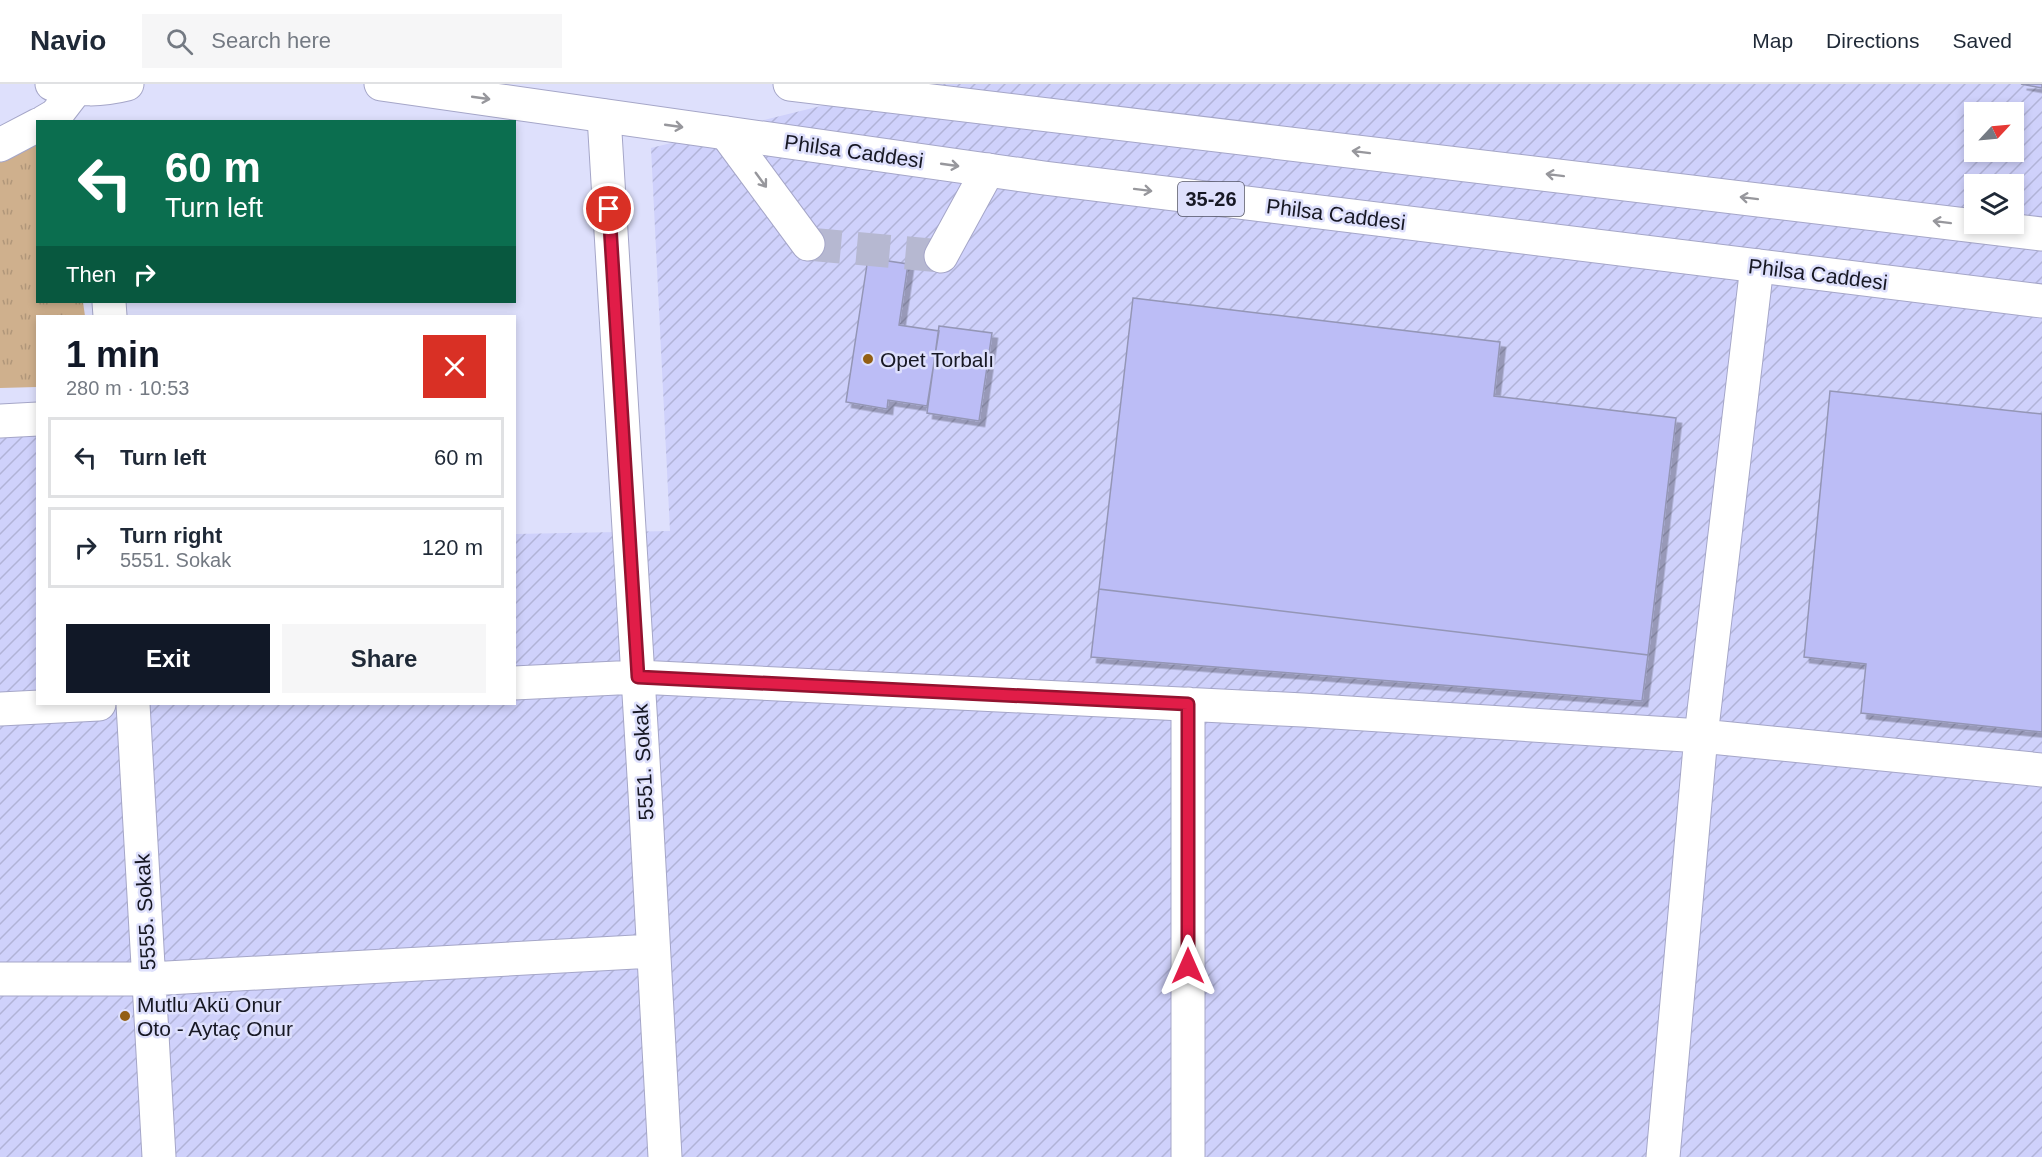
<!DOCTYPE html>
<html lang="en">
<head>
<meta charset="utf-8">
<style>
	:root { --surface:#fff; --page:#f6f6f7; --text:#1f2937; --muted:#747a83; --line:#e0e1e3; --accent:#111827 }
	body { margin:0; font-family:Arial,sans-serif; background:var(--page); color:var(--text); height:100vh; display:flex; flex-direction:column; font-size:22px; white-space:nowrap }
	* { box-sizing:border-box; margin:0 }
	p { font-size:20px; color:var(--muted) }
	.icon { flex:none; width:33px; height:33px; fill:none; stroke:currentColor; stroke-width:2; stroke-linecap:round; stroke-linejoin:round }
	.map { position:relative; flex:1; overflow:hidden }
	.panel { position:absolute; left:36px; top:231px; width:480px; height:390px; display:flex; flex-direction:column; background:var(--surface); border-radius:0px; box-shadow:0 3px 9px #0003 }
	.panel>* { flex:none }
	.top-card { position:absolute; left:36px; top:36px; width:480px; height:183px; border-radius:0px; box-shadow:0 3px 9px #0003; background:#0b6e4f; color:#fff; overflow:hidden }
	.needle { width:39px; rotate:64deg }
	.tools { position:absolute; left:1964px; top:18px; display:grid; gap:12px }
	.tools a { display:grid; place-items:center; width:60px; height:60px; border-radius:0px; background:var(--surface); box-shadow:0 3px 9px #0003; font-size:30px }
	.pin { position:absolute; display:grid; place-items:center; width:51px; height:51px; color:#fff; margin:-26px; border:3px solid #fff; border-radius:50%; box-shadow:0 2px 6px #0007 }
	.me { position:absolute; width:66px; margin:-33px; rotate:0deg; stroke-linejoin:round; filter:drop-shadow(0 0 4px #0008) }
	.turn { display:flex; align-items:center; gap:21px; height:126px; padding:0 30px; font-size:27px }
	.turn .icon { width:78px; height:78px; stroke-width:2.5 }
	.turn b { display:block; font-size:42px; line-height:51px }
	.then { display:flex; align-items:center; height:57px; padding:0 30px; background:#0003; gap:12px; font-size:22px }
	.round { display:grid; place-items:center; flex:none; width:63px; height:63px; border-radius:0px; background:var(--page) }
	.summary { display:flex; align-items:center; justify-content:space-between; height:102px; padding:0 30px }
	h1 { font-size:36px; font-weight:700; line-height:45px; color:var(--accent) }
	.action { display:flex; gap:12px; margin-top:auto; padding:12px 30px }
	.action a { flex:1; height:69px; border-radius:0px; background:var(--accent); color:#fff; font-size:24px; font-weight:700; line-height:69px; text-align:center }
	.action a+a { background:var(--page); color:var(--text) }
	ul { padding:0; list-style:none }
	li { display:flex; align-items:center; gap:18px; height:81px; margin:0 12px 9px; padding:0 18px; border:3px solid var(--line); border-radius:0px }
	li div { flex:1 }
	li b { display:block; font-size:22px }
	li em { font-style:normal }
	header { display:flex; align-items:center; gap:36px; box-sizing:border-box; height:84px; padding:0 30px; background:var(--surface); border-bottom:2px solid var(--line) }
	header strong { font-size:28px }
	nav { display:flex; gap:33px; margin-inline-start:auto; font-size:21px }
	.search { width:420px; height:54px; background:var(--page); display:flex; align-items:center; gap:15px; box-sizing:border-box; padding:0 21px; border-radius:0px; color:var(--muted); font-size:22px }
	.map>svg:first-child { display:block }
	.industrial { fill:url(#industrial-furrows); fill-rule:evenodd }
	.park { fill:url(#park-tufts) }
	.building { fill:#bcbdf6; stroke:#9496b6; stroke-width:1.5; filter:url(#shadow) }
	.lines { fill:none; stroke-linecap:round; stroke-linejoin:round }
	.minor-tunnel { stroke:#b6b8d1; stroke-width:33; stroke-dasharray:33 16; stroke-linecap:butt }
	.minor-casing { stroke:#a5a6c8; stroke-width:35 }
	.major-casing { stroke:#a5a6c8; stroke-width:35 }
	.highway-casing { stroke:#a5a6c8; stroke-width:35 }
	.minor { stroke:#fff; stroke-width:33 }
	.major { stroke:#fff; stroke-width:33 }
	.highway { stroke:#fff; stroke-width:33 }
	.oneway { stroke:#97979c }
	.route-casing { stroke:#92132f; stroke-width:15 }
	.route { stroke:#e11d48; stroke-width:10 }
	.poi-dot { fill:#935f13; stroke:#dee0fc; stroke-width:2 }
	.labels { text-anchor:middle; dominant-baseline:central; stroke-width:5; stroke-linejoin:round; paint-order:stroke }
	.shield { fill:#dee0fc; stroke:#535465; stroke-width:1.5 }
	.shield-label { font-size:20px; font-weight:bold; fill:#171824 }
	.street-label { font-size:21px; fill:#171824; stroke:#dee0fc }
	.poi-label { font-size:21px; fill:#171824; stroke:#dee0fc; text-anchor:start }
</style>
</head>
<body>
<header>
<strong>Navio</strong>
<div class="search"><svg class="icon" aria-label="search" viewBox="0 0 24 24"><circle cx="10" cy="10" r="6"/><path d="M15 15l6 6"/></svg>Search here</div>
<nav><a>Map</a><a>Directions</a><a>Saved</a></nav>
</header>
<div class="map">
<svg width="2042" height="1073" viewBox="0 0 2042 1073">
	<defs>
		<pattern id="industrial-furrows" width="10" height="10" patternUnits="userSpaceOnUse" patternTransform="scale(1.5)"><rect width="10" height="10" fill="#cfd1fb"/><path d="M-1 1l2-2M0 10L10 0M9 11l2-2" fill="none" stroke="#b1b3d7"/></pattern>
		<pattern id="park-tufts" width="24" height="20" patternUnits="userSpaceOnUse" patternTransform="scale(1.5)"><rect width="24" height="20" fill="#cfb08d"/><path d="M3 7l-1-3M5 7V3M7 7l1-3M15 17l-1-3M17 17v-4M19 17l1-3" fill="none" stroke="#b1977a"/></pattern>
		<filter id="shadow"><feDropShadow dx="5.5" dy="5.5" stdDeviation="0" flood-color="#0004"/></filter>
	</defs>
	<rect width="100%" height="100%" fill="#dee0fc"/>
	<path class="industrial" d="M910 0H2042V1073H0V323L37 321 38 620H514L515 450 670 447 651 64ZM1974 28H2013V68H1974ZM1974 100H2013V140H1974Z"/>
	<path class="park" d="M37 43 38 218H83L85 232H38L37 303 0 304V54Z"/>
	<path class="building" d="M2021 0H2042V4Z
		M868 174 908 180 899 241 939 247 927 322 888 316 887 325 846 318Z
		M1133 214 1500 258 1494 312 1676 334 1648 571 1099 505Z
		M939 242 992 249 979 337 927 329Z
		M1830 307 2042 330V648L1861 629 1866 580 1804 573Z
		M1099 505 1648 571 1642 617 1091 573Z"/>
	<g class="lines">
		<path class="minor-tunnel" d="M808 160 941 172"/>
		<g class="minor-casing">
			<path id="minor" d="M604 32 645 709 665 1073
				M726 49 808 160
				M941 172 988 86
				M109 218 110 232
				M0 337 38 335
				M514 599 638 593 1303 626 1701 652 2042 686
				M133 620 159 1073
				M0 625 99 620
				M0 895H149L653 867
				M1188 1073V620
				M1663 1073 1701 652 1757 182"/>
		</g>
		<g class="major-casing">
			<path id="major" d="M381 0 1044 94 2042 217
				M790 0 2042 150"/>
		</g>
		<g class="highway-casing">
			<path id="highway" d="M52 0C80 6 99 7 127 0
				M44 38 56 31 76 5
				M0 61 38 41"/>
		</g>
		<use href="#minor" class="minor"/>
		<use href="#major" class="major"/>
		<use href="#highway" class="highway"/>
	</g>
	<defs><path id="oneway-shaft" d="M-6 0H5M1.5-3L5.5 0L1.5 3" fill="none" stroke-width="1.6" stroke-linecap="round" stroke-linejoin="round" transform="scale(1.5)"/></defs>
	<g class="oneway">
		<use href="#oneway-shaft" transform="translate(481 14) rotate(8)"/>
		<use href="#oneway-shaft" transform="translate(674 42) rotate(8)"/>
		<use href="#oneway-shaft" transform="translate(1361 68) rotate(-173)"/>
		<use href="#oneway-shaft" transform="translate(950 81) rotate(8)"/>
		<use href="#oneway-shaft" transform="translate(1555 91) rotate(-173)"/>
		<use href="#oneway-shaft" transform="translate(761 96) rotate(54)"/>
		<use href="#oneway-shaft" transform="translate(1143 106) rotate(7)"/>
		<use href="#oneway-shaft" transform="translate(1749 114) rotate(-173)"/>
		<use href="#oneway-shaft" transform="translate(1942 138) rotate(-173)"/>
	</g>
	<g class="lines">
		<g class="route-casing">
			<path id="route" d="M609 125 638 593 1188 620V882"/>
		</g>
		<use href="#route" class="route"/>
	</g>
	<g class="poi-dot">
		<circle cx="868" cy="275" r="6"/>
		<circle cx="125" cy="932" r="6"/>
	</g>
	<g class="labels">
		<rect class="shield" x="1178" y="98" width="66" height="34" rx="4.5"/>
		<g class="shield-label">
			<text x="1211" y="115">35-26</text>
		</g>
		<g class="street-label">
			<text transform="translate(854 67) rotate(8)">Philsa Caddesi</text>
			<text transform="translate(1336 130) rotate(7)">Philsa Caddesi</text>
			<text transform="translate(1818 190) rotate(7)">Philsa Caddesi</text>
			<text transform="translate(643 678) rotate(-93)">5551. Sokak</text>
			<text transform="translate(145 828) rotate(-93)">5555. Sokak</text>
		</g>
		<g class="poi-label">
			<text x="880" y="275">Opet Torbalı</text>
			<text x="137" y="920">Mutlu Akü Onur<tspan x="137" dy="24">Oto - Aytaç Onur</tspan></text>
		</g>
	</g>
</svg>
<div class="tools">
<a><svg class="needle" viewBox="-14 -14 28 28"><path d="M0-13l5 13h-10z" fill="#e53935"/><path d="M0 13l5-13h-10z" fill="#747a83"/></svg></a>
<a><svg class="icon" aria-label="layers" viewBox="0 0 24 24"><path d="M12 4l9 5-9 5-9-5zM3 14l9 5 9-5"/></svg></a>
</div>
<div class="pin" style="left:609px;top:125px;background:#d93025"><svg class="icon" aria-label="arrive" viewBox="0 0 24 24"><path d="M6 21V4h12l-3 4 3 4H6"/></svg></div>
<svg class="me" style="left:1188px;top:882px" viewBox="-20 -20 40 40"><path d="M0-17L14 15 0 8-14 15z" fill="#e11d48" stroke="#fff" stroke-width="4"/></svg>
<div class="top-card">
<div class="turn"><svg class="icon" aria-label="left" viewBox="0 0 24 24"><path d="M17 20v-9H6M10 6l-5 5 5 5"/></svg><div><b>60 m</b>Turn left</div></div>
<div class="then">Then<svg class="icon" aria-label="right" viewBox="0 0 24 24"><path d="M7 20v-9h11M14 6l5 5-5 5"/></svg></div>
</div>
<section class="panel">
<div class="summary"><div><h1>1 min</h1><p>280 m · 10:53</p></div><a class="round" style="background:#d93025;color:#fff"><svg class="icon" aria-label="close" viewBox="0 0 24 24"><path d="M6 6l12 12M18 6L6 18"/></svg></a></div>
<ul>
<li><svg class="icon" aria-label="left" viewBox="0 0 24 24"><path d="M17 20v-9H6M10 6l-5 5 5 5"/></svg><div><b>Turn left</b></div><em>60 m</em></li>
<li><svg class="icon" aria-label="right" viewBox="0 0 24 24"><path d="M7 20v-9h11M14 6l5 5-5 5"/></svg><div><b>Turn right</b><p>5551. Sokak</p></div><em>120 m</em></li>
</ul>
<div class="action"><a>Exit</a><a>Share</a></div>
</section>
</div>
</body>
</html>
